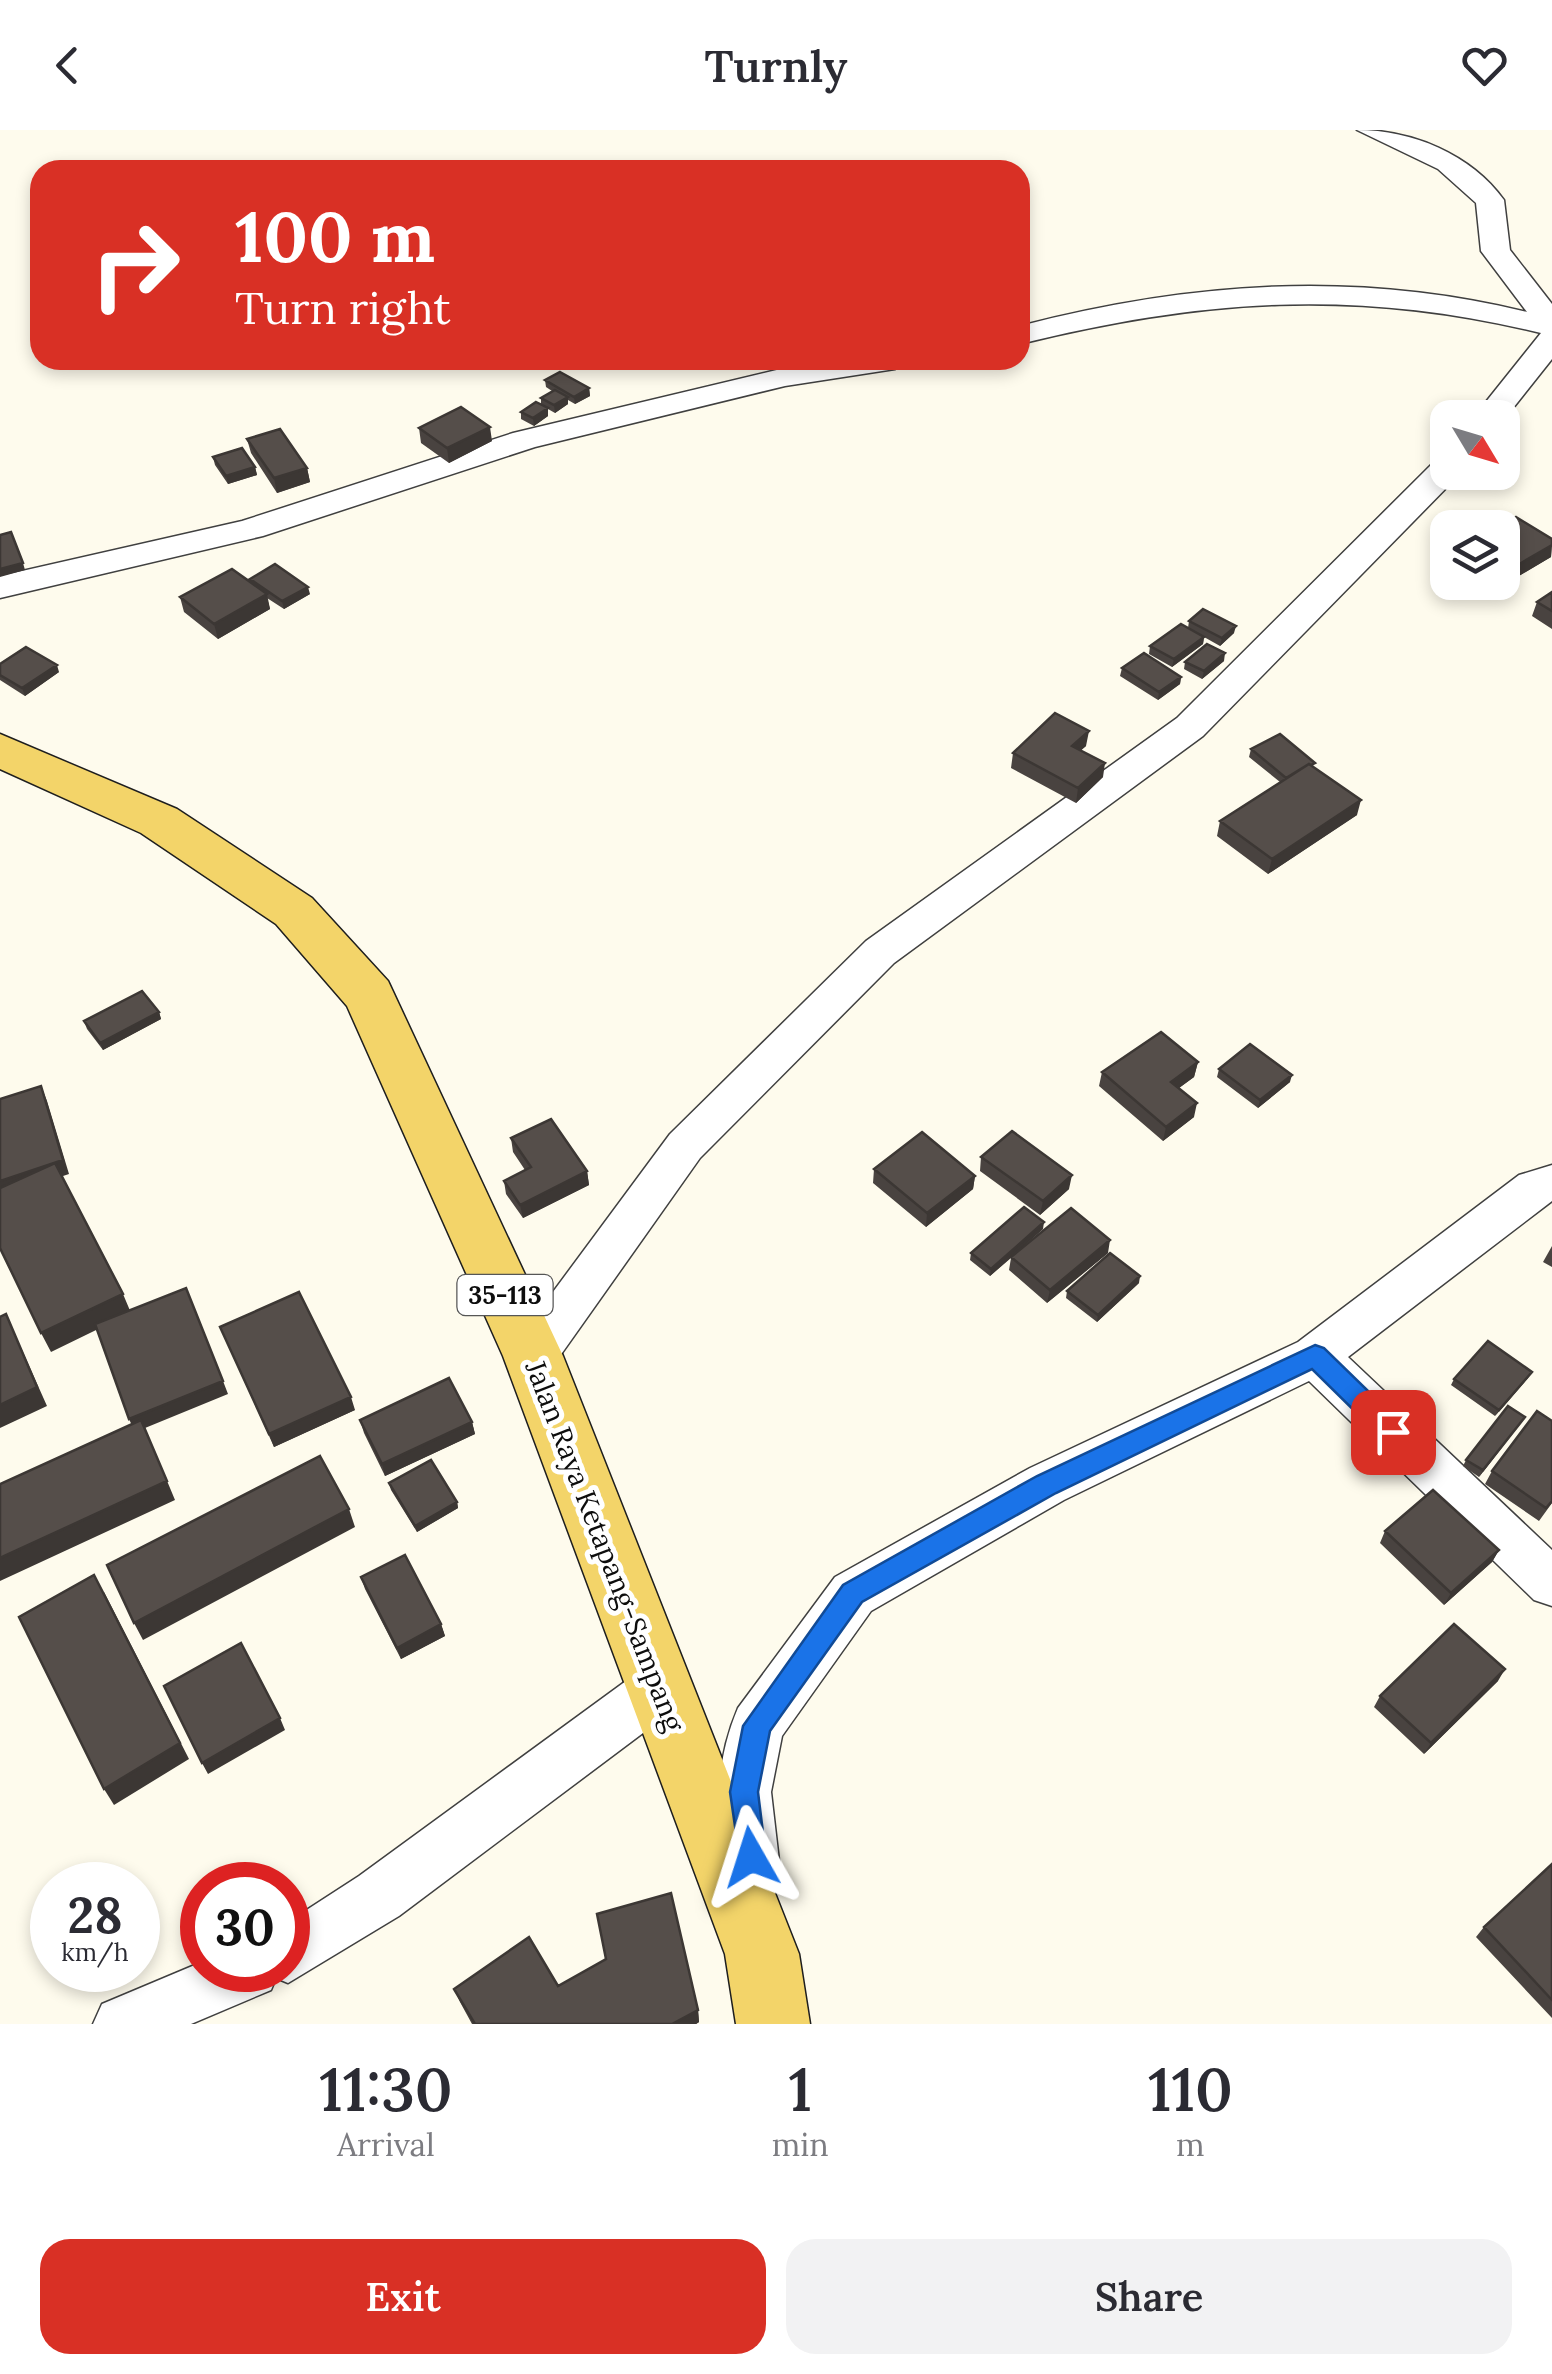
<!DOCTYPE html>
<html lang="en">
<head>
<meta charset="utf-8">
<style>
	:root { --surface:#fff; --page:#f2f2f3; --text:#2b2b33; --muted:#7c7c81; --accent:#d93025 }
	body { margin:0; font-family:Lora,serif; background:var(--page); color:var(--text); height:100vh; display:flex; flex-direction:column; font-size:38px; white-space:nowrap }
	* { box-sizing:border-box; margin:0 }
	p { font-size:32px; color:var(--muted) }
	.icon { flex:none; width:55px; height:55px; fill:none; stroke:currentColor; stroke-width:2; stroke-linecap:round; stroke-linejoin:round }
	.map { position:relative; height:1894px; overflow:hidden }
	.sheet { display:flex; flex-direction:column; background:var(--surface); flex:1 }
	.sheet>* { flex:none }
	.banner { position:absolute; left:30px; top:30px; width:1000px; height:210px; border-radius:30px; box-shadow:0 5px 15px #0003; background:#d93025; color:#fff; overflow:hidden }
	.needle { width:65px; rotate:128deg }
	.tools { position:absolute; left:1430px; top:270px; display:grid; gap:20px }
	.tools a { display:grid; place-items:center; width:90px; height:90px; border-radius:20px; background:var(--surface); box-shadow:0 5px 15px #0003; font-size:50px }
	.speed { position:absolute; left:30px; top:1732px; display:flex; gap:20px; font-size:50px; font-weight:700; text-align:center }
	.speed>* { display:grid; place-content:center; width:130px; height:130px; border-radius:50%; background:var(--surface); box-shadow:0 5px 15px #0003; line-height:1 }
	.speed small { font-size:25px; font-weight:400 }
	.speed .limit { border:15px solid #d22; background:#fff; color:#111 }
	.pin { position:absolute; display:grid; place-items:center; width:85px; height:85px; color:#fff; margin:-42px; border-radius:20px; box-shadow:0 5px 15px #0006 }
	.me { position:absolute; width:110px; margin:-55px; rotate:354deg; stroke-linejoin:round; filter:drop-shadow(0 0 8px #0008) }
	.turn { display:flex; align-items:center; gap:35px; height:210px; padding:0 40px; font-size:45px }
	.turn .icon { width:130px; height:130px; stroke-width:2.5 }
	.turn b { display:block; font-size:70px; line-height:85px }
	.eta { display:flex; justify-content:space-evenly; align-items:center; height:170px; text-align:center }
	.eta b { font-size:60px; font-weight:600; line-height:70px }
	.primary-button { display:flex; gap:20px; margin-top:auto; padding:20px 40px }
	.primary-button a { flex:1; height:115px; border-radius:30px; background:var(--accent); color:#fff; font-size:40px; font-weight:600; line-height:115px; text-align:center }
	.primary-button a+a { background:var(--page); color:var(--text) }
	header { display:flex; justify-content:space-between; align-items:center; height:130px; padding:0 40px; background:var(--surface); font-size:45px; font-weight:600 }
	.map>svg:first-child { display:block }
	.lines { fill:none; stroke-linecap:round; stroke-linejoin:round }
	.minor-casing { stroke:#404040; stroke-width:3 }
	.primary-casing { stroke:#1e1e1e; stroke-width:3 }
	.minor { fill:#fff; fill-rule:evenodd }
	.primary { fill:#f3d469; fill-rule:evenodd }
	.wall { fill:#494340 }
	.shaded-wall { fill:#3c3734 }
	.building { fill:#554e4a; stroke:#3c3734; stroke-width:2.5 }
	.route { fill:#1a73e8; stroke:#114b97; stroke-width:2.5 }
	.labels { text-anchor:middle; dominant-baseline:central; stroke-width:10; stroke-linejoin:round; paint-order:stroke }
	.shield { fill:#fff; stroke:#565656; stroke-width:2.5 }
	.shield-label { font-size:25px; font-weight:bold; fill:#0d0d0d }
	.street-label { font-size:28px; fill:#0d0d0d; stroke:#fff }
</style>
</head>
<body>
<header><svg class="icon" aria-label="back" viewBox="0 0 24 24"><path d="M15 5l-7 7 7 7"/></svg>Turnly<svg class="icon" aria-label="heart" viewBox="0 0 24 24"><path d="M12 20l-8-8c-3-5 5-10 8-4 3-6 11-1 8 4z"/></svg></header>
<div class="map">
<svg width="1552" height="1894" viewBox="0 0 1552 1894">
	<rect width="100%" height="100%" fill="#fefbed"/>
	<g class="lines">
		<g class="minor-casing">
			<path id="minor" d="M1357 0C1412 0 1471 24 1504 70L1510 120 1552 174V229L1502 292V288H1473L1541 203C1356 158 1202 169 1020 214V196C1190 152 1355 140 1527 182L1481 121 1476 73 1438 39Z
				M835 230H910L895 239 785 256 535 317 263 406 0 468V446L242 391 513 303 785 238Z
				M1448 327V342L1460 344 1203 606 894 833 700 1028 550 1240 533 1246 516 1240 509 1226 516 1212 670 1004 866 811 1177 588 1436 330Z
				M1552 1035V1071L1348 1227 1552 1420V1476L1534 1470 1309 1251 1064 1370 871 1481 782 1606 771 1662 781 1748 773 1768 753 1776 733 1768C710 1710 714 1634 738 1578L835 1447 1030 1338 1298 1212 1519 1045Z
				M660 1533 679 1540 686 1558 679 1576 399 1786 288 1853 276 1848 271 1860 191 1894H93L102 1874 202 1832V1840H288V1792L359 1746 641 1540Z"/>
		</g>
		<g class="primary-casing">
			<path id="primary" d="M0 604 177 679 312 768 388 851 563 1226 799 1824 810 1894H736L725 1824 503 1226 347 876 276 794 141 703 0 639Z"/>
		</g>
		<use href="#minor" class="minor"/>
		<use href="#primary" class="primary"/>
	</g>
	<path class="wall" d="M545 250 589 258 590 266 575 274 568 270V274L555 283 548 279V286L534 296 521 289V282L541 275V268L552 261 546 257Z
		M419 298 492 311 449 333 421 313Z
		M247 309 307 338 310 352 277 363 251 323Z
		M213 327 255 337 257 345 228 354 215 335Z
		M1552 409 1551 427 1490 463 1475 452H1502Z
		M250 449 310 464 284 479 267 468 270 479 218 509 184 482 180 467 251 453Z
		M1552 462V499L1532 486 1537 472Z
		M1189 491 1234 503 1220 516 1204 507 1203 514 1172 537 1149 524 1150 516 1188 498Z
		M1224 531 1202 549 1184 539 1185 532Z
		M0 534 59 542 25 566 0 550Z
		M1122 538 1181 547 1180 554 1158 570 1120 546Z
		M1086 616 1081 620 1103 647 1076 673 1011 638 1013 623Z
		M1251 619 1314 637 1357 685 1268 744 1217 706 1220 691 1280 652 1249 627Z
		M159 882 161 889 103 920 87 899 84 891Z
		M1198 932 1194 947 1179 958 1194 987 1163 1011 1099 956 1102 942Z
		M1219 939 1290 952 1258 978 1217 947Z
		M511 1008 587 1041 589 1055 523 1088 506 1064 504 1051 525 1040 513 1022Z
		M981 1027 1069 1059 1040 1085 980 1041Z
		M874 1039 975 1046 973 1059 926 1097 873 1053Z
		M1043 1099 1022 1117 1108 1123 1047 1173 1009 1140 1011 1128 990 1146 970 1130 971 1123Z
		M1552 1116V1137L1543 1132Z
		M1139 1153 1097 1192 1066 1168 1067 1161Z
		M220 1197 355 1280 274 1317Z
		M1528 1248 1495 1286 1451 1255 1454 1249Z
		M1525 1287 1479 1347 1463 1336 1466 1330Z
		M360 1290 472 1292 475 1304 385 1346 364 1303Z
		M1492 1341 1552 1373 1539 1391 1485 1354Z
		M389 1353 457 1372 458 1378 417 1402 391 1360Z
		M1385 1401 1499 1420 1492 1432 1444 1475 1380 1413Z
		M361 1447 441 1494 445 1506 401 1529 365 1459Z
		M1498 1551 1424 1624 1374 1577 1380 1566Z
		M1552 1734V1888L1476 1807 1484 1797Z
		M558 1856 698 1880 699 1892 696 1894H472L460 1872 454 1859Z"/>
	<path class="shaded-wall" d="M589 258 590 266 575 274 574 267Z
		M568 267V274L555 283 554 275Z
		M548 278V286L534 296 533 288Z
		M490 297 492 311 449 333 447 318Z
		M255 337 257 345 228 354 226 346Z
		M307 338 310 352 277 363 274 348Z
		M1552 415 1551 427 1490 463 1494 452H1502V444Z
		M23 433 25 440 0 447V439Z
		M308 457 310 464 284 479 282 471Z
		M267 464 270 479 218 509 214 494Z
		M1236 496 1234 503 1220 516 1222 508Z
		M1204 507 1203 514 1172 537 1174 529Z
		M1225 523 1224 531 1202 549 1204 541Z
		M57 535 59 542 25 566 22 558Z
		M1181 547 1180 554 1158 570 1159 562Z
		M1089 601 1086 616 1070 630 1072 616Z
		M1105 633 1103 647 1076 673 1078 658Z
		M1361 670 1357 685 1268 744 1272 729Z
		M159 882 161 889 103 920 100 913Z
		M1198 932 1194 947 1168 966 1171 952Z
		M1292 945 1290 952 1258 978 1260 970Z
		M41 956 47 971 69 1044 0 1067V1051Z
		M1197 973 1194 987 1163 1011 1166 997Z
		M587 1041 589 1055 523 1088 520 1075Z
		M1072 1045 1069 1059 1040 1085 1043 1071Z
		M975 1046 973 1059 926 1097 927 1083Z
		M1044 1092 1043 1099 990 1146 991 1139Z
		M1110 1110 1108 1123 1047 1173 1050 1160Z
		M1140 1146 1139 1153 1097 1192 1098 1185Z
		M123 1164 131 1183 51 1222 41 1203Z
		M6 1184 47 1276 0 1298V1275Z
		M1532 1242 1528 1248 1495 1286 1499 1280Z
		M223 1251 228 1264 145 1298 175 1370 0 1451V1428L135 1302 129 1289Z
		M351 1267 355 1280 274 1317 269 1304Z
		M1525 1287 1521 1293 1479 1347 1483 1340Z
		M472 1292 475 1304 385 1346 382 1334Z
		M457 1372 458 1378 417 1402 415 1396Z
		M349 1379 355 1397 143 1510 134 1493Z
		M1499 1420 1492 1432 1444 1475 1451 1463Z
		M104 1462 189 1629 114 1675 104 1659Z
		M441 1494 445 1506 401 1529 397 1518Z
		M1505 1539 1498 1551 1424 1624 1431 1613Z
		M280 1588 285 1600 208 1644 202 1633Z
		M698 1880 699 1892 696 1894H672Z"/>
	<path class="building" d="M560 242 589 258 574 267 545 250Z
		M555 260 568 267 554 275 541 268Z
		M536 272 548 278 533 288 521 282Z
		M461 277 490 297 447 318 419 298Z
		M280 299 307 338 274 348 247 309Z
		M242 318 255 337 226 346 213 327Z
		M1516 387 1552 409V415L1502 444V398H1498Z
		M11 402 23 433 0 439V405Z
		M275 434 308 457 282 471 250 449Z
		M232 439 267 464 214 494 180 467Z
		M1552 462V481L1537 472Z
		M1203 479 1236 496 1222 508 1189 491Z
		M1181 494 1204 507 1174 529 1150 516Z
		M1207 514 1225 523 1204 541 1185 532Z
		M26 517 57 535 22 558 0 545V534Z
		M1144 523 1181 547 1159 562 1122 538Z
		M1055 583 1089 601 1072 616 1105 633 1078 658 1013 623Z
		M1280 604 1315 633 1311 635 1309 634 1286 648 1251 619Z
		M1309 634 1361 670 1272 729 1220 691Z
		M142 861 159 882 100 913 84 891Z
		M1161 902 1198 932 1171 952 1197 973 1166 997 1102 942Z
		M1250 914 1292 945 1260 970 1219 939Z
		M41 956 63 1030 0 1051V969Z
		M551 989 587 1041 520 1075 504 1051 531 1037 511 1008Z
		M1012 1001 1072 1045 1043 1071 981 1027Z
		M922 1002 975 1046 927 1083 874 1039Z
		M55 1033 123 1164 41 1203 0 1118V1058Z
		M1024 1077 1044 1092 991 1139 971 1123Z
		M1071 1078 1110 1110 1050 1160 1011 1127Z
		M1110 1123 1140 1146 1098 1185 1067 1161Z
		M186 1158 223 1251 129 1289 95 1194Z
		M299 1162 351 1267 269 1304 220 1197Z
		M6 1184 37 1257 0 1275V1187Z
		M1488 1211 1532 1242 1499 1280 1454 1249Z
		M449 1248 472 1292 382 1334 360 1290Z
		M1508 1276 1525 1287 1483 1340 1466 1330Z
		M1537 1281 1552 1291V1371L1546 1378 1492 1341Z
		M141 1290 167 1351 0 1428V1354Z
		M320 1326 349 1379 134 1493 107 1435Z
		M431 1330 457 1372 415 1396 389 1353Z
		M1433 1360 1499 1420 1451 1463 1385 1401Z
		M405 1425 441 1494 397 1518 361 1447Z
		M94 1445 180 1613 104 1659 19 1487Z
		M1454 1494 1505 1539 1431 1613 1380 1566Z
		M241 1513 280 1588 202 1633 164 1556Z
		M1552 1734V1870L1484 1797Z
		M671 1763 698 1880 672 1894H475L454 1859 529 1807 558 1856 606 1829 597 1784Z"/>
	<path class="route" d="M1315 1215 1324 1218 1402 1294 1406 1302 1402 1310H1384L1312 1239 1056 1363 862 1472 770 1601 758 1662 766 1727 761 1737 751 1741 741 1737 730 1662 743 1596 843 1455 1037 1346Z"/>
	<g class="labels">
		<rect class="shield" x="457.5" y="1145" width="95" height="40" rx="8"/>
		<g class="shield-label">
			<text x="505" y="1165">35-113</text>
		</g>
		<g class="street-label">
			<text transform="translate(605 1416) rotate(69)">Jalan Raya Ketapang-Sampang</text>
		</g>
	</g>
</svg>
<div class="tools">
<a><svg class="needle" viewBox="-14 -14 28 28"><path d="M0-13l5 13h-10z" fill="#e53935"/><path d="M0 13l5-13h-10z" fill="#7c7c81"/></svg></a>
<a><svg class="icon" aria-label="layers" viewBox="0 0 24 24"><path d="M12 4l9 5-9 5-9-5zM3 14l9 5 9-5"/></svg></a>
</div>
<div class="speed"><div>28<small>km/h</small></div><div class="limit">30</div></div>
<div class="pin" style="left:1393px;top:1302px;background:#d93025"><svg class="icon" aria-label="arrive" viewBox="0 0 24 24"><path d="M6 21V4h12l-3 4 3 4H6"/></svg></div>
<svg class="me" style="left:751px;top:1727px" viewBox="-20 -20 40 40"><path d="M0-17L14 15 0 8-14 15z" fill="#1a73e8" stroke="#fff" stroke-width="4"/></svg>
<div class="banner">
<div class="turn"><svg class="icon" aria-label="right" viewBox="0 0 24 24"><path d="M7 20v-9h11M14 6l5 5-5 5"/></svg><div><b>100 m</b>Turn right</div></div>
</div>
</div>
<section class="sheet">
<div class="eta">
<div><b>11:30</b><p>Arrival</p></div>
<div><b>1</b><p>min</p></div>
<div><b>110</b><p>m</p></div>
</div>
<div class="primary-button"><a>Exit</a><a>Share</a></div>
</section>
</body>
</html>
